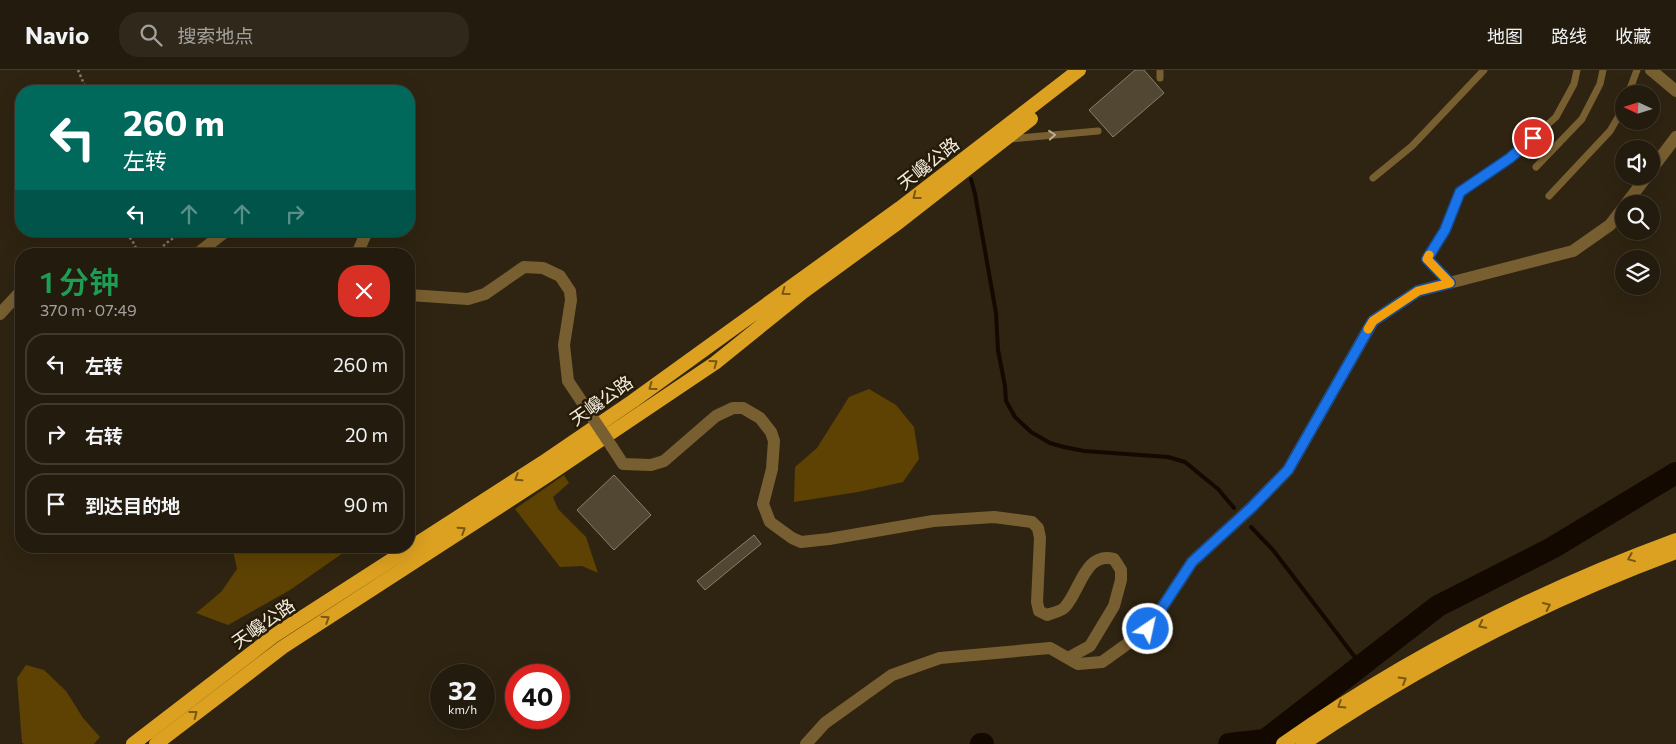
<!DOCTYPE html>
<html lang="zh">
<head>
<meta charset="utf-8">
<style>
	:root { --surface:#231b0d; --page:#2f281b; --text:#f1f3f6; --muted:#a3a19d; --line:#40392e }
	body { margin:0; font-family:Commissioner,"Noto Sans SC",sans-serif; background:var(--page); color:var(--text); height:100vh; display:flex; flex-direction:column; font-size:19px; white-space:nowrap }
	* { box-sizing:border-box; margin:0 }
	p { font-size:16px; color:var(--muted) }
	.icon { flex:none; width:28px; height:28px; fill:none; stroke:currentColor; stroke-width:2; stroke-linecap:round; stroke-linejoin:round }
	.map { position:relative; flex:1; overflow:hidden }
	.details { position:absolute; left:15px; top:178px; width:400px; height:305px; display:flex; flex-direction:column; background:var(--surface); border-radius:20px; box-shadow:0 5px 20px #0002,0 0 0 1px var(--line) }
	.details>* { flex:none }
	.top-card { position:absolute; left:15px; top:15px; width:400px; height:152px; border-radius:20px; box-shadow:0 5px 20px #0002,0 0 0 1px var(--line); background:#00695c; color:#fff; overflow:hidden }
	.needle { width:32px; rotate:274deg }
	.fabs { position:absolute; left:1615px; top:15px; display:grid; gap:10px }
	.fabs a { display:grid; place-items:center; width:45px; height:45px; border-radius:50%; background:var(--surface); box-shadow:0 5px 20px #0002,0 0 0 1px var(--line); font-size:25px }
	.speed { position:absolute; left:430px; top:594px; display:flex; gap:10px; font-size:25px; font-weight:700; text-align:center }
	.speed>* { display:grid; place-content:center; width:65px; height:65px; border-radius:50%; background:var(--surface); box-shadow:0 5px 20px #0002,0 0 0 1px var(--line); line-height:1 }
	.speed small { font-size:12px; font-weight:400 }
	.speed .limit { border:8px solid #d22; background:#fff; color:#111 }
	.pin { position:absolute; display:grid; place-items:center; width:42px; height:42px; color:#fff; margin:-21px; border:2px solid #fff; border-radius:50%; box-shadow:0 1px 5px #0007 }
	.me { position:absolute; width:55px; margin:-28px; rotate:34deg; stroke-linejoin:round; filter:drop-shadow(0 0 4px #0008) }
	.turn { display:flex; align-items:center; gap:18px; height:105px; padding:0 25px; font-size:22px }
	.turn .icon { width:65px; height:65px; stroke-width:2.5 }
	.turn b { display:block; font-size:35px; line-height:42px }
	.lanes { display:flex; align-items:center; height:48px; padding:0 25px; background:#0003; justify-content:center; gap:25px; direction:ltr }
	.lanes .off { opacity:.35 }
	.round { display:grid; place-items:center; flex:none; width:52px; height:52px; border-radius:20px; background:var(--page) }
	.head { display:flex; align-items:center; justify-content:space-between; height:85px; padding:0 25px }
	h1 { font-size:30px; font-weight:600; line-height:38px; color:#1e9e55 }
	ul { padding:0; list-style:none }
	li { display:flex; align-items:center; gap:15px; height:62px; margin:0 10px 8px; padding:0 15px; border:2px solid var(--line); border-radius:20px }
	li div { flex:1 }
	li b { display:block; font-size:19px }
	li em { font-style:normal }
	header { display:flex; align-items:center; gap:30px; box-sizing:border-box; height:70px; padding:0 25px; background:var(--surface); border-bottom:1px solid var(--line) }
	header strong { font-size:24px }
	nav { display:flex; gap:28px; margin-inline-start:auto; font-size:18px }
	.search { width:350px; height:45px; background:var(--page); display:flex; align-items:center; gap:12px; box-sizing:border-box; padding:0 18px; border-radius:20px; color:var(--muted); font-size:19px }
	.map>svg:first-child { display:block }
	.green { fill:#5d4203 }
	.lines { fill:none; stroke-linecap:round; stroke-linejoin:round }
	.stream { stroke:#130900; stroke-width:4 }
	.river { stroke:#130900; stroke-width:22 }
	.building { fill:#524733; stroke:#8c7f69 }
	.path { stroke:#827868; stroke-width:2.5; stroke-dasharray:2.5 2.5; stroke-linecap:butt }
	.service { stroke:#785f31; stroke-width:7 }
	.minor { stroke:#785f31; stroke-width:12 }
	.tertiary { stroke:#785f31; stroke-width:12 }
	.trunk { stroke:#dca120; stroke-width:14 }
	.minor-bridge { stroke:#785f31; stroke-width:12 }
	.oneway { stroke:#bcac91 }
	.oneway2 { stroke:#775712 }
	.route-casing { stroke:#114b97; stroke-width:12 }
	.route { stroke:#1a73e8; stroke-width:9 }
	.slow { stroke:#f59e0b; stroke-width:9 }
	.labels { text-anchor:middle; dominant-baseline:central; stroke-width:5; stroke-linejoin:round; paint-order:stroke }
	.street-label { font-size:18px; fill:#f3ebdf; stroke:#251b07 }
</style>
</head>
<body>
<header>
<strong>Navio</strong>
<div class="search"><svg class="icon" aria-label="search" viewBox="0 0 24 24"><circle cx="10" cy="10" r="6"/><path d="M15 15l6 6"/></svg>搜索地点</div>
<nav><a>地图</a><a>路线</a><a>收藏</a></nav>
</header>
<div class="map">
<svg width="1676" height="674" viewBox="0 0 1676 674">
	<rect width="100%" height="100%" fill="#2f2411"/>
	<path class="green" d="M869 319 896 335 914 357 919 389 903 412 858 422 794 432 795 397 817 378 849 327Z
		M564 405 569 413 553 427 558 439 586 467 598 503 582 496 560 497 515 439Z
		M232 476H360L343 483 290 520 228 555 196 543 221 522 237 499Z
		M26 595 44 600 66 621 83 648 100 667 94 674H25L22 673 17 608Z"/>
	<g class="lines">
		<path class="stream" d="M971 109 975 124 996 243 998 280 1005 316 1006 331 1015 347 1031 362 1050 373 1064 377 1084 381 1168 387 1185 392 1218 419 1234 438
			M1251 457 1273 480 1361 595"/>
		<path class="river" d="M981 674H983
			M1229 674 1265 670 1438 536 1552 478 1676 403"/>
	</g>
	<path class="building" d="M1135 0H1144L1164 23 1113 67 1089 40Z
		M614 405 651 445 614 480 577 440Z
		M754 465 761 474 705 520 697 511Z"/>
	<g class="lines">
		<path class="path" d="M78 0 87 21
			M122 161 132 170 139 184
			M157 184C166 170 177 165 194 161"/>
		<path class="service" d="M1160 8V0
			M1628 24 1637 0
			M1009 69 1098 61
			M1536 97 1582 49 1600 14 1603 0
			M1373 108 1412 76 1484 0
			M1549 126 1610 61 1624 37
			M1450 213 1427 189 1445 160 1460 122 1510 88 1556 47 1574 14 1577 0"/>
		<path class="minor" d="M1651 0 1676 21
			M197 184 226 161
			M357 184 367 161
			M409 225 468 229 485 224 524 197 543 198 560 206 570 221 571 230 564 275 568 311 588 341
			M0 244 21 221
			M612 377 623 394 651 395 664 391 716 346 733 338H743L760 348 771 362 774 371 772 399 763 434 770 452 792 468 801 472 829 469 933 451 994 447 1032 452 1038 458 1040 468 1037 532 1039 541 1047 545C1053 543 1062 541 1065 537 1080 521 1085 481 1114 489L1121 500V510L1114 536 1090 576 1068 588"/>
		<path class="tertiary" d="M1651 100 1676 67
			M1626 134 1647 106
			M806 674 825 653 892 605 940 588 1050 578 1078 594 1102 592 1148 559 1192 492 1252 437 1288 400 1373 251 1418 221 1573 181 1610 155 1624 137"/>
		<path class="trunk" d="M133 674 275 565 542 393 633 331 900 138 1079 0
			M156 674 283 577 550 404 715 293 803 222 899 152 1031 49
			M1283 674C1404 589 1537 521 1676 470
			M1303 674C1420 595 1544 531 1676 482"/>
		<path class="minor-bridge" d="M588 341 612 377"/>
	</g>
	<defs><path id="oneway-chevron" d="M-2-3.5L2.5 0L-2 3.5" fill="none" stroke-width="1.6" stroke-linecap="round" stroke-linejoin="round" transform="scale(1.25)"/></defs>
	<use class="oneway" href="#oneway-chevron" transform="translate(1052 65) rotate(-5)"/>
	<g class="oneway2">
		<use href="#oneway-chevron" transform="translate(916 126) rotate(142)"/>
		<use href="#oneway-chevron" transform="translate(785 222) rotate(144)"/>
		<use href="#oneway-chevron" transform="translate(714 293) rotate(-36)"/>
		<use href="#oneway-chevron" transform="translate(652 317) rotate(144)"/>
		<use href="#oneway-chevron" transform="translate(518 408) rotate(147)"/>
		<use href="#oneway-chevron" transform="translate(462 460) rotate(-33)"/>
		<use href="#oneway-chevron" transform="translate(1631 488) rotate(158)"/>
		<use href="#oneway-chevron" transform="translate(1547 536) rotate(-25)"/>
		<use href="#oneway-chevron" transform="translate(326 549) rotate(-33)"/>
		<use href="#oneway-chevron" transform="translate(1482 555) rotate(153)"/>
		<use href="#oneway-chevron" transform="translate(1403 610) rotate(-31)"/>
		<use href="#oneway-chevron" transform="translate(1341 635) rotate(148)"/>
		<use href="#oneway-chevron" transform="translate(194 644) rotate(-37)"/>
	</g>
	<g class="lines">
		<g class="route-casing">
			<path id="route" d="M1148 559 1192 492 1252 437 1288 400 1373 251 1418 221 1450 213 1427 189 1445 160 1460 122 1510 88 1533 68"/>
		</g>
		<use href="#route" class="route"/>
		<path class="slow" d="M1368 259 1373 251 1418 221 1450 213 1427 189 1429 185"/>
	</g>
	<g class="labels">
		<g class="street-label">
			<text transform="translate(928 93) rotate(-38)">天巉公路</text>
			<text transform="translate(601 330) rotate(-35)">天巉公路</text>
			<text transform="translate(263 553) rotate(-35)">天巉公路</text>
		</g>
	</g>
</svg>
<div class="fabs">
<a><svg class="needle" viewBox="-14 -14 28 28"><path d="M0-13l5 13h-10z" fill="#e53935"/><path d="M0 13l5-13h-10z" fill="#a3a19d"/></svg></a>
<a><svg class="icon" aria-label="sound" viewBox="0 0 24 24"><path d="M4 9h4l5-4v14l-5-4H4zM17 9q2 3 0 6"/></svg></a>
<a><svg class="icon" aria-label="search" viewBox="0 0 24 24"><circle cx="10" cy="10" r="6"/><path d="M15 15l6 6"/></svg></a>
<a><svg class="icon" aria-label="layers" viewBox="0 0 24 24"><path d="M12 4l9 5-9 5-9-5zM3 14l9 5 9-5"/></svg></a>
</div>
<div class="speed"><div>32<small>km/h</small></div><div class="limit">40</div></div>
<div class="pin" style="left:1533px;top:68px;background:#d93025"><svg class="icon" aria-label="arrive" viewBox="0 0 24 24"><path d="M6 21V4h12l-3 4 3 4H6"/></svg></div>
<svg class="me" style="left:1148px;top:559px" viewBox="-20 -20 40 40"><circle r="17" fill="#1a73e8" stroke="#fff" stroke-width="3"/><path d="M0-11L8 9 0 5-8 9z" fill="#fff"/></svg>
<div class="top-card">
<div class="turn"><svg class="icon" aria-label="left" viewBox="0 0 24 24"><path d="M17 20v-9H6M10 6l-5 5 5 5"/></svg><div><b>260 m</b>左转</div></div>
<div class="lanes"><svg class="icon" aria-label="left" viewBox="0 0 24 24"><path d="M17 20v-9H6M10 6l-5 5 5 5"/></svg><svg class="icon off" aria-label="ahead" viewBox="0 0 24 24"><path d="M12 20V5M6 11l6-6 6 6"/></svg><svg class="icon off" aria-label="ahead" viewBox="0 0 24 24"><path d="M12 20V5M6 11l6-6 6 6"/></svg><svg class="icon off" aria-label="right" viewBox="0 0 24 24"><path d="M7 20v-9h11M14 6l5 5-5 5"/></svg></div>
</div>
<section class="details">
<div class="head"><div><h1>1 分钟</h1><p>370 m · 07:49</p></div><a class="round" style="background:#d93025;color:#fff"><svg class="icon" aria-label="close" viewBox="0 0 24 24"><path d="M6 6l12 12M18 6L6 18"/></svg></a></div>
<ul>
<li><svg class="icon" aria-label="left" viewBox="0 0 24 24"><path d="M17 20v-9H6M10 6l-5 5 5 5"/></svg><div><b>左转</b></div><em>260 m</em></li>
<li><svg class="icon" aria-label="right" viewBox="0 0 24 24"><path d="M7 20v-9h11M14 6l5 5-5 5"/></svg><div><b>右转</b></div><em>20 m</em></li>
<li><svg class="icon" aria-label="arrive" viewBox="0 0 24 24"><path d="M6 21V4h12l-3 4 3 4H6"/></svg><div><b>到达目的地</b></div><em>90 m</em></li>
</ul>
</section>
</div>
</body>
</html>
